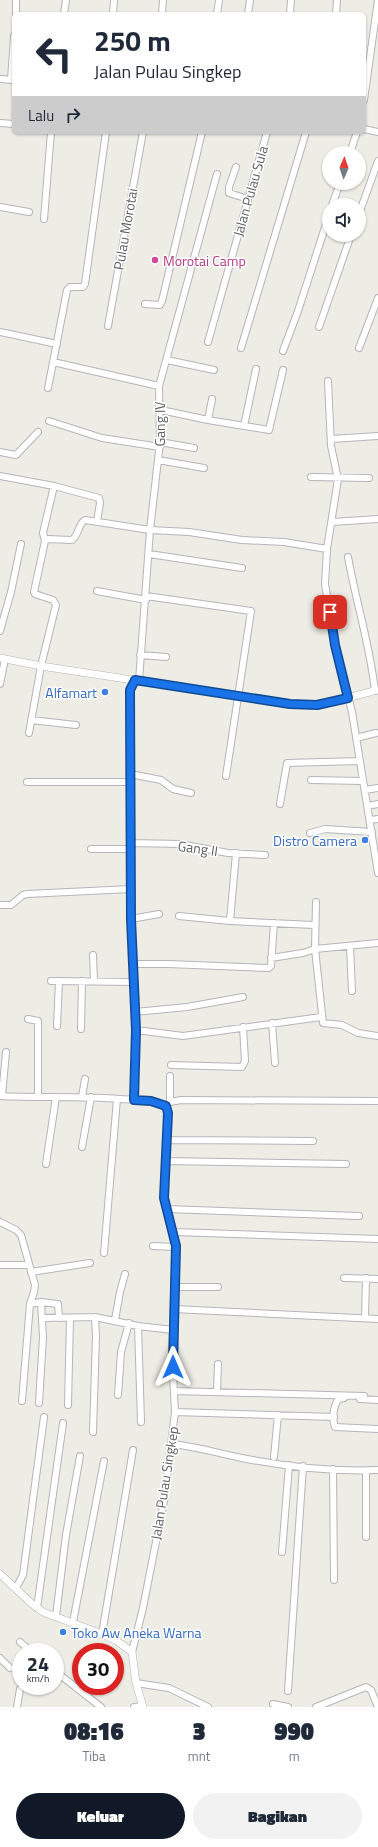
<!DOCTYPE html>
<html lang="id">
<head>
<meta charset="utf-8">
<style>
	:root { --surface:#fff; --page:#f2f2f3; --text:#1f2937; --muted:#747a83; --accent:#111827 }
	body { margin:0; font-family:"Titillium Web",sans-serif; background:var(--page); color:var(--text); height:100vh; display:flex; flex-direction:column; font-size:15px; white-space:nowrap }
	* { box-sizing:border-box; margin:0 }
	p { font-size:13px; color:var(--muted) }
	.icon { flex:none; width:22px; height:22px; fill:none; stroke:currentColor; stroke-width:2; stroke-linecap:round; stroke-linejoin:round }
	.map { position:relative; height:1707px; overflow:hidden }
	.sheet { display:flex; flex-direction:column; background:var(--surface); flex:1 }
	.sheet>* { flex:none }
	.guide { position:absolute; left:12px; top:12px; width:354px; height:122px; border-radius:6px; box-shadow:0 1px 3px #0004; background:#fff; color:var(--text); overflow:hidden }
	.needle { width:26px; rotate:2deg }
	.fabs { position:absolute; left:322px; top:146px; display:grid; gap:8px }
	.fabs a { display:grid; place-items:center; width:44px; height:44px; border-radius:50%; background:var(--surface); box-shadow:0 1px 3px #0004; font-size:20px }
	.speed { position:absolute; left:12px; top:1643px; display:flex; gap:8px; font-size:20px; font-weight:700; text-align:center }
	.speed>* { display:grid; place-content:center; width:52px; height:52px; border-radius:50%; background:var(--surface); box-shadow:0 1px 3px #0004; line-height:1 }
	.speed small { font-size:10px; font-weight:400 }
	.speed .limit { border:6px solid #d22; background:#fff; color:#111 }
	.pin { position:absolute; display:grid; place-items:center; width:34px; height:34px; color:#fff; margin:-17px; border-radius:8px; box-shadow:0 2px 6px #0006 }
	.me { position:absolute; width:44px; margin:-22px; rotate:0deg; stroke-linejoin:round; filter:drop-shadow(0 0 3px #0008) }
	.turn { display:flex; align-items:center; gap:14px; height:84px; padding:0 16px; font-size:18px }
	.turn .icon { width:52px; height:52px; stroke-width:2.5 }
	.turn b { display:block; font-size:28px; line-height:34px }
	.then { display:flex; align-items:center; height:38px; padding:0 16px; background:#0003; gap:8px; font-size:15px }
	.eta { display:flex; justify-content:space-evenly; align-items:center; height:68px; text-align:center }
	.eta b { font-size:24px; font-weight:800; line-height:28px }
	.primary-button { display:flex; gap:8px; margin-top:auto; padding:8px 16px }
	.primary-button a { flex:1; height:46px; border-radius:24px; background:var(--accent); color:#fff; font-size:16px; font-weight:800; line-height:46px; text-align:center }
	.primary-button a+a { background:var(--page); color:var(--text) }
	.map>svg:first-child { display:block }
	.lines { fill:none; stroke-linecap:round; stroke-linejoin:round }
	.minor-casing { stroke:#b5b5ba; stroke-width:8 }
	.tertiary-casing { stroke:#b5b5ba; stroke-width:8 }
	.minor { stroke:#fff; stroke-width:6 }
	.tertiary { stroke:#fff; stroke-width:7 }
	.route-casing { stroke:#114b97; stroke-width:10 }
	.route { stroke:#1a73e8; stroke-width:7 }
	.hotel-dot { fill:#d1479c; stroke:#fff; stroke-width:1.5 }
	.shop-dot { fill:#3f7fe0; stroke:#fff; stroke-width:1.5 }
	.labels { text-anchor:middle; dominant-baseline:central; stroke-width:3; stroke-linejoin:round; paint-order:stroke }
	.street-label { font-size:14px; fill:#5d5e64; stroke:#fff }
	.hotel-label { font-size:14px; fill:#b23c85; stroke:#fff; text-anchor:start }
	.shop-label { font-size:14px; fill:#366cbe; stroke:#fff; text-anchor:end }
</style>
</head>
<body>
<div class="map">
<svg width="378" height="1707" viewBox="0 0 378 1707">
	<rect width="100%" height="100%" fill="#edede5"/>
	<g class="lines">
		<g class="minor-casing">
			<path id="minor" d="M16 14V0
				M64 14 66 0
				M113 14 114 0
				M162 14 163 0
				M217 14 219 0
				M248 14 250 0
				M290 14 291 0
				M336 14 337 0
				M0 79 14 80
				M11 80 14 36
				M364 100 378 0
				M0 123 14 124
				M364 129 378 132
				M350 153 357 132
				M236 167 229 187V193L248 199
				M332 205 340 183
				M0 207 29 212
				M359 214 378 161
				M44 219 51 132
				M145 304 160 305 162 301 202 132
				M108 326 143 132
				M319 327 351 235
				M0 332 57 344
				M208 342 267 132
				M241 348 306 132
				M359 348 378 298
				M283 351 298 311 329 215
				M167 360 214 370
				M53 362 159 386
				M328 381 331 446 338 479 327 549 325 584 335 645 352 712 378 873
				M48 388 67 290 70 287H83L85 284 106 132
				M161 410 208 420 269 430 283 370
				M208 420 212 399
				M49 421 102 438 160 447
				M244 426 256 369
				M331 439 378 436
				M160 442 194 448
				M0 452 16 455 38 432
				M158 460 204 468
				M0 476 54 486 99 498 100 503 97 521
				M311 477 369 478
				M332 522 378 519
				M45 541 48 539 72 540C79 535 78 524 85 520L150 530 189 532 242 540 284 542 327 549
				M149 554 242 568
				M348 557C356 602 370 645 375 691
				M97 591 146 600
				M146 596 251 611 226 776
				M0 631 11 592 21 544
				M140 655 166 657
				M139 681 150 530 160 442 159 386 217 174
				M0 684 5 659
				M31 720 76 725
				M29 733 41 666 56 605 53 600 35 594 34 592 45 541 43 533 54 486
				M356 738 376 733
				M130 774 161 780 173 789 191 793
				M311 780 363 781
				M27 782H130
				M365 790 378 788
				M280 804 287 763 359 761
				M368 806 378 804
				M370 820 378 819
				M310 833 325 829 372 832
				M130 843 180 844 228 853 265 855
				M91 849H130
				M316 902 315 949 323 1023 342 1025 358 1033 378 1036
				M0 905H11L23 895 27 894 131 889
				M179 916 230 921 314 925
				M131 919 159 914
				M230 921 236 853
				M350 946 352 991
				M93 955 94 981
				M271 958 303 953 315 949 378 943
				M134 964H168L269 968 271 966 274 923
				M51 981 134 982
				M135 1012 187 1007 243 997
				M28 1019 38 1021V1097
				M272 1023 275 1063
				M57 1026 59 981
				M81 1029 82 981
				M136 1030 183 1036 321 1017
				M171 1065 242 1067 245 1061 243 1027
				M170 1076V1102
				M0 1096C40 1098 80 1096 120 1099 137 1100 151 1099 166 1106L168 1113 164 1185V1198L176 1243 172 1356 175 1412 164 1501 143 1608 132 1652
				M2 1096 6 1052
				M82 1097 85 1079
				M134 1100 136 1030 131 919 130 732 131 690 135 680
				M166 1106 170 1102 181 1100 378 1101
				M167 1140 313 1141
				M82 1147 91 1097
				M165 1161 346 1164
				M46 1164 56 1097
				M167 1209 359 1216
				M0 1222 16 1230 21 1235 35 1285 34 1292 30 1304 22 1401
				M174 1232 378 1239
				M153 1246 176 1247
				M104 1253 117 1099
				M1 1265H29
				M31 1272 90 1263
				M344 1278 378 1279
				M175 1287H218
				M30 1304 41 1302 58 1304 59 1318
				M174 1309 378 1319
				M43 1318 95 1317 138 1326 173 1330
				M365 1318 366 1278
				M115 1320 120 1292 125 1274
				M138 1326 141 1422
				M174 1391 364 1396
				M217 1392 218 1364
				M118 1395 121 1352 129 1323
				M344 1398 339 1399C333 1405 332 1420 335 1427L378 1429
				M360 1399 378 1400
				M39 1403 43 1337 41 1302
				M68 1405 70 1318
				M175 1412 334 1417
				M93 1432 96 1336 95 1317
				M172 1444C199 1447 221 1454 247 1459 289 1467 335 1472 378 1470
				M274 1457 278 1415
				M333 1469 334 1580
				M366 1537V1471
				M282 1552 289 1465
				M16 1588 23 1575 44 1417
				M37 1608 63 1423
				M56 1616 66 1535 80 1456
				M73 1622 104 1461
				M102 1634 133 1450
				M20 1642 32 1652
				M0 1658 10 1668
				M55 1671 101 1707
				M136 1683 169 1688 208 1707
				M288 1691 303 1466
				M273 1704 288 1707
				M17 1707 20 1689
				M134 1707 142 1706
				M316 1707 366 1687 371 1690 378 1707"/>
		</g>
		<g class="tertiary-casing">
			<path id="tertiary" d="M0 658 41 666 290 704C324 707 346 698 378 690
				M0 1574 31 1603 43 1612 102 1634 117 1641 132 1652 136 1683 143 1707"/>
		</g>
		<use href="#minor" class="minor"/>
		<use href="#tertiary" class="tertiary"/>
	</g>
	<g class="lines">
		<g class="route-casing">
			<path id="route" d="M173 1367 176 1246 164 1198 168 1113 166 1106 151 1101 134 1100 136 1030 131 919 130 690 135 680 290 704 317 705 348 698 335 645 330 612"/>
		</g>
		<use href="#route" class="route"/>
	</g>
	<circle class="hotel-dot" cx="155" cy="260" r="4"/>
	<g class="shop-dot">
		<circle cx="105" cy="692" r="4"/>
		<circle cx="365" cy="840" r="4"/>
		<circle cx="63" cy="1632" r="4"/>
	</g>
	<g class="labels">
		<g class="street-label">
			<text transform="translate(250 191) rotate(-74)">Jalan Pulau Sula</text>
			<text transform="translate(125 229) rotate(-80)">Pulau Morotai</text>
			<text transform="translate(159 424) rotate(-90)">Gang IV</text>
			<text transform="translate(198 848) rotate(8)">Gang II</text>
			<text transform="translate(164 1483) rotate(-81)">Jalan Pulau Singkep</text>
		</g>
		<g class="hotel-label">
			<text x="163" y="260">Morotai Camp</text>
		</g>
		<g class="shop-label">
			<text x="97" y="692">Alfamart</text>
			<text x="357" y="840">Distro Camera</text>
			<text x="71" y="1632" text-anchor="start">Toko Aw Aneka Warna</text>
		</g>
	</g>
</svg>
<div class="fabs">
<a><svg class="needle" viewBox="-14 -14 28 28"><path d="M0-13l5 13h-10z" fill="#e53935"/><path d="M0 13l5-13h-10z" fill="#747a83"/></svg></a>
<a><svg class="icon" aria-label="sound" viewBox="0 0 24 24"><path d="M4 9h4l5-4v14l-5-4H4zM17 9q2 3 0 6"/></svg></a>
</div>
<div class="speed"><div>24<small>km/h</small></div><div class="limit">30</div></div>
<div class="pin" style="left:330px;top:612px;background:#d93025"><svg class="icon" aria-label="arrive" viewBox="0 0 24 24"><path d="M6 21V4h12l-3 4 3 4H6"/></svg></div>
<svg class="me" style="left:173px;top:1367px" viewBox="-20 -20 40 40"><path d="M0-17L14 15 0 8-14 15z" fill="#1a73e8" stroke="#fff" stroke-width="4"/></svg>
<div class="guide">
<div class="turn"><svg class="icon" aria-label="left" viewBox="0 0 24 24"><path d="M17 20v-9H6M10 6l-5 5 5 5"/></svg><div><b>250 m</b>Jalan Pulau Singkep</div></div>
<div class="then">Lalu<svg class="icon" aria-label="right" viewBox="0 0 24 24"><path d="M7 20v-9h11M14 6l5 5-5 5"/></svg></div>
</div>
</div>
<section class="sheet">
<div class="eta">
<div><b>08:16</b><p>Tiba</p></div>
<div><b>3</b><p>mnt</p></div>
<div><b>990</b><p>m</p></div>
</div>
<div class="primary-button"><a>Keluar</a><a>Bagikan</a></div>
</section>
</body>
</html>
